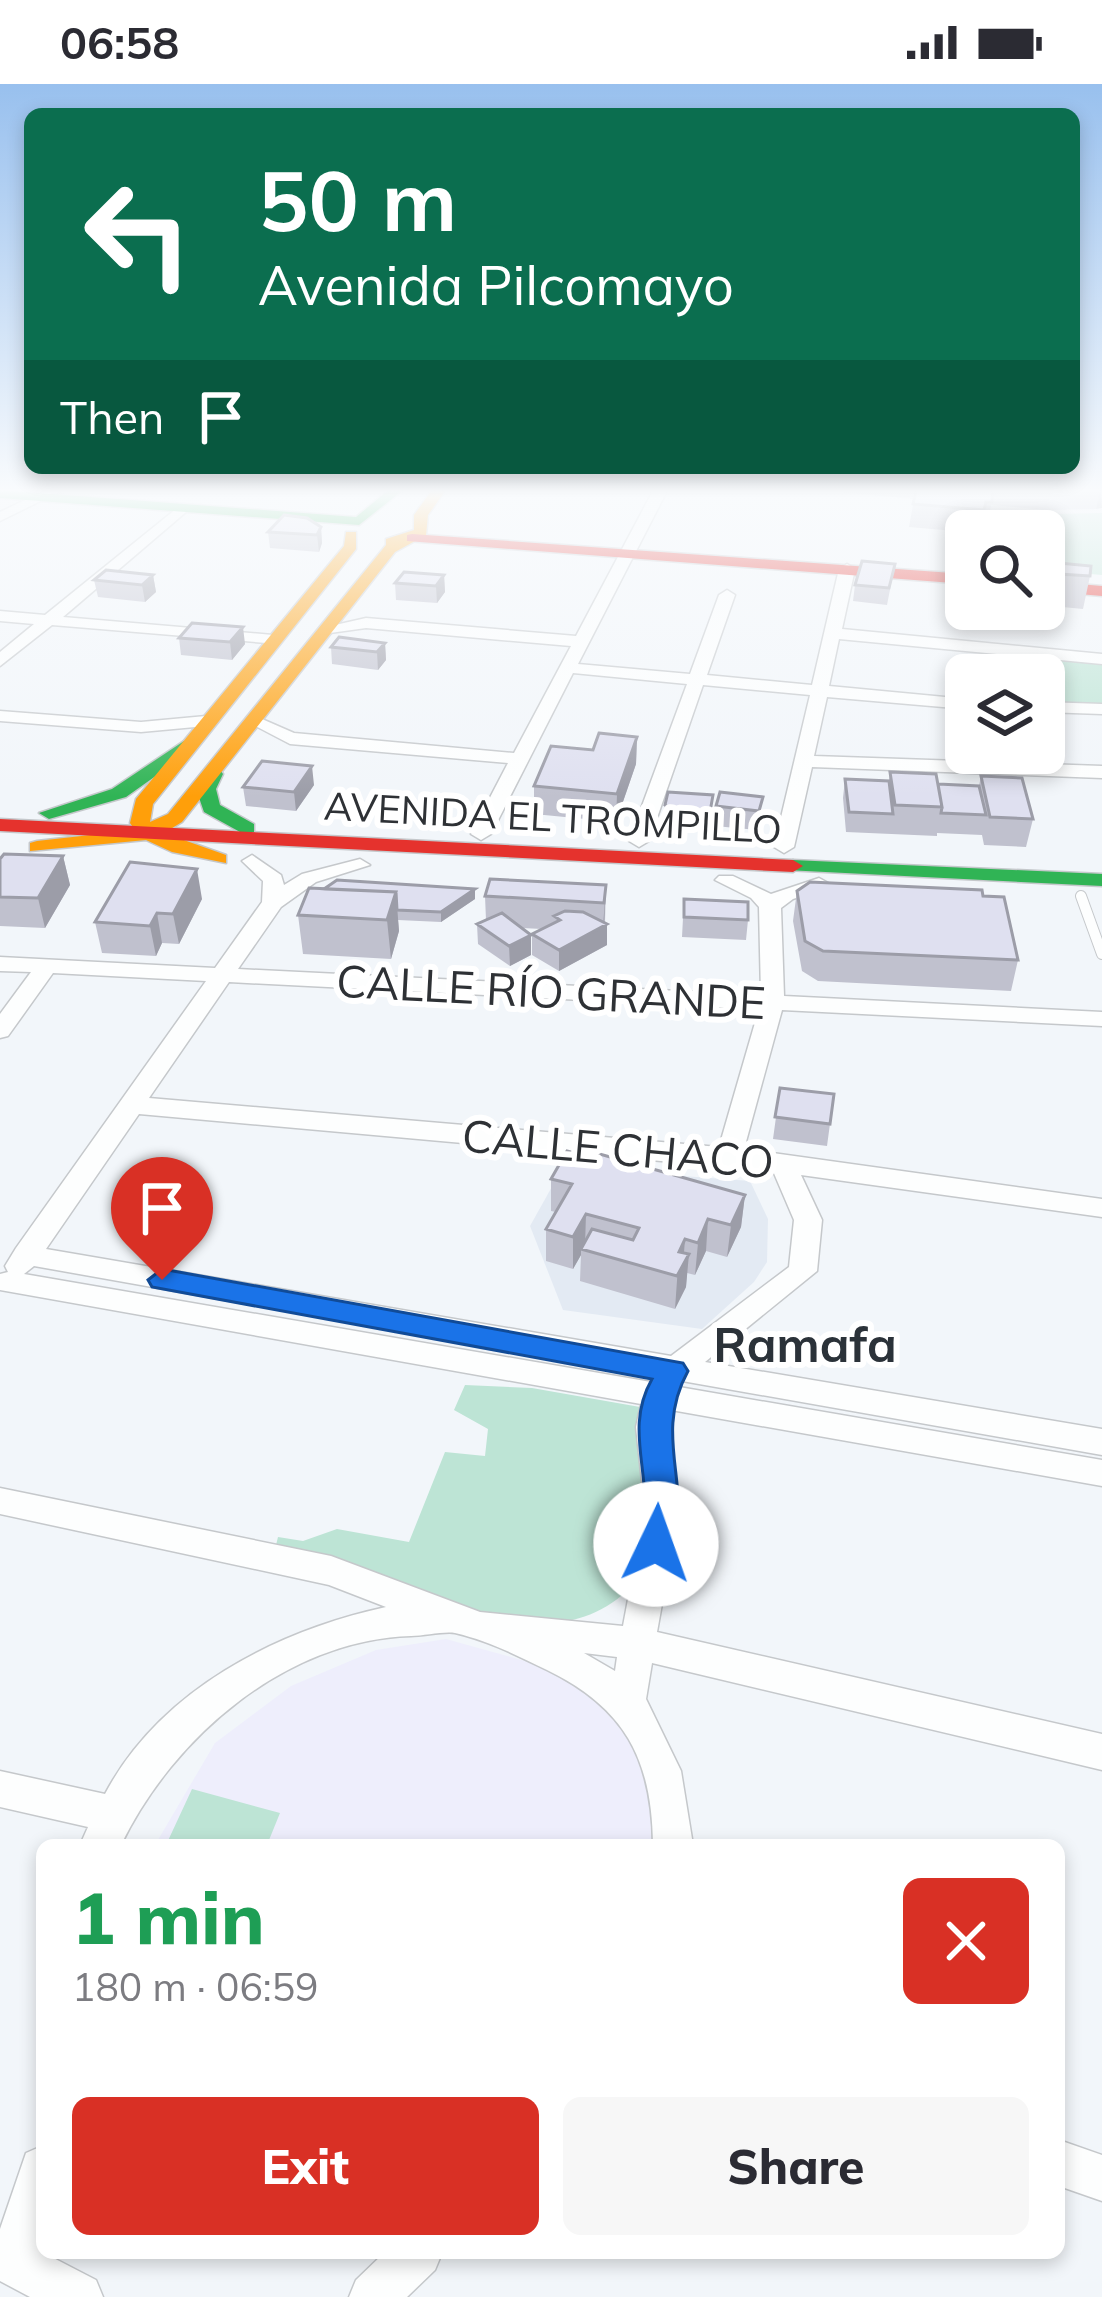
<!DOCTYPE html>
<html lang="en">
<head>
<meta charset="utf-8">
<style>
	:root { --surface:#fff; --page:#f7f7f7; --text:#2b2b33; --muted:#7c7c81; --accent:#d93025 }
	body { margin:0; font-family:Mulish,sans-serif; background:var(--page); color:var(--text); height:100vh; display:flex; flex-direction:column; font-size:45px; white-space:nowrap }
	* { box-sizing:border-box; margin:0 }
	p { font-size:39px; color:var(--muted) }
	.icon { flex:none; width:66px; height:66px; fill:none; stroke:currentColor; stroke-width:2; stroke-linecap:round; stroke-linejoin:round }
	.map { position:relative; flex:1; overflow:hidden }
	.panel { position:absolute; left:36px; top:1755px; width:1029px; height:420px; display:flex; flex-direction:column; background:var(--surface); border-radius:18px; box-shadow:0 6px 18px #0003 }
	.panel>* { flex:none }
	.banner { position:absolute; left:24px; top:24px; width:1056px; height:366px; border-radius:18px; box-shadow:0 6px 18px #0003; background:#0b6e4f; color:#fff; overflow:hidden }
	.fabs { position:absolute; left:945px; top:426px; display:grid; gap:24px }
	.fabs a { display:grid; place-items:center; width:120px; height:120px; border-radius:18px; background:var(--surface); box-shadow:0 6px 18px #0003; font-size:60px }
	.pin { position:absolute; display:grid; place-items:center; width:102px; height:102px; color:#fff; margin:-123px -51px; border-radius:50% 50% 50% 0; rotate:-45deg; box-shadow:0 0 12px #0007 }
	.pin .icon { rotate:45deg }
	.me { position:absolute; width:132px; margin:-66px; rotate:3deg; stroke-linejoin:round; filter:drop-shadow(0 0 9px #0008) }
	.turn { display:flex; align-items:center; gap:42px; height:252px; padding:0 36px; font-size:54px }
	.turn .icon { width:156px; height:156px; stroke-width:2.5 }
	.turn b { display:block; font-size:84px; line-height:102px }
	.then { display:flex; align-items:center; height:114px; padding:0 36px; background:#0003; gap:24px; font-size:45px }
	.round { display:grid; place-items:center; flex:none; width:126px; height:126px; border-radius:18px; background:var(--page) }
	.summary { display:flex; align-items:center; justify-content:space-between; height:204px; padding:0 36px }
	h1 { font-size:72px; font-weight:800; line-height:90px; color:#1e9e55 }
	.primary-button { display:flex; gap:24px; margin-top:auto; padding:24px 36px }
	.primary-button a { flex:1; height:138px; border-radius:18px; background:var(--accent); color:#fff; font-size:48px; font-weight:800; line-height:138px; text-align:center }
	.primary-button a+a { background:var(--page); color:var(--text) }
	.status { display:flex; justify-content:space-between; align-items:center; height:84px; padding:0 60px; background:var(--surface); direction:ltr }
	.status svg { height:33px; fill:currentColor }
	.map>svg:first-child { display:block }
	.built { fill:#e3eaf3 }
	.education { fill:#eeeefc }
	.green { fill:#bde4d5 }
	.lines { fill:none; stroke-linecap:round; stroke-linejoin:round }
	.lane-casing { stroke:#c5c8cb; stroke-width:12 }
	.street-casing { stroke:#c5c8cb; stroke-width:3 }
	.fast-casing { stroke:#c5c8cb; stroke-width:3 }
	.slow-casing { stroke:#c5c8cb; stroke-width:3 }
	.jam-casing { stroke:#c5c8cb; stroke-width:3 }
	.lane { stroke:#fdfefe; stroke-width:10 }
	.street { fill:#fdfefe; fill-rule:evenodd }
	.fast { fill:#30b455; fill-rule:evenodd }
	.slow { fill:#ff9f0a; fill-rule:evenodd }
	.jam { fill:#e5322d; fill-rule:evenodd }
	.wall { fill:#c0c1ce }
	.shaded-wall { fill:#9c9da8 }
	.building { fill:#dfe0f0; stroke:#9c9da8; stroke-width:3 }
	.route { fill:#1a73e8; stroke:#114b97; stroke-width:3 }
	.labels { text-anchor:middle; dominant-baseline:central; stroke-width:12; stroke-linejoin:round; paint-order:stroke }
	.far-street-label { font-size:39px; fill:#2e3135; stroke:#fff }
	.street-label { font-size:45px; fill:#2e3135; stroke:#fff }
	.neighbourhood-label { font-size:48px; font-weight:bold; fill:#2b3239; stroke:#fff }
</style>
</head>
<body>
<div class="status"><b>06:58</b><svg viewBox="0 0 49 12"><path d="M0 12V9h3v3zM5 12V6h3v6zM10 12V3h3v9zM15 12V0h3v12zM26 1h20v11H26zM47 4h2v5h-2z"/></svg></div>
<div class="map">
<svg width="1102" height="2213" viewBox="0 0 1102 2213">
	<rect width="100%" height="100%" fill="#f2f6fa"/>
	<path class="built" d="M563 1083 750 1097 768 1135 767 1178 754 1198 702 1245 563 1226 530 1142Z"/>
	<path class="education" d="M446 1555 547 1583 598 1609 643 1668 663 1761H155L215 1659 291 1602 376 1566Z"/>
	<path class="green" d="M1102 429V491L1044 486V447H997L1007 430 1046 433V444L1057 446 1054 430Z
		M987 568 1102 578V623L1044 620V591H985Z
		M465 1301 532 1304 640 1323 650 1410 633 1501C560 1576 467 1522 384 1492 349 1479 312 1473 275 1465L278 1453 303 1457 337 1445 409 1458 445 1368 485 1372 488 1345 454 1326Z
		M192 1705 280 1729 267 1761H166Z"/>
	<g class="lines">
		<g class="lane-casing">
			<path id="lane" d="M1081 812 1102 870"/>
		</g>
		<g class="street-casing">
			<path id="street" d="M52 403H69L0 437V428Z
				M655 403H669L578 580 690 590 719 511 727 506 735 511 707 591 812 601 839 485 847 480 855 485 842 545 1102 570V580L839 555 829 602 966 615V625L827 613 814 672 1102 682V694L812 683 794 763 784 769 774 763 810 611 703 601 649 757 639 763 629 757 687 600 573 589 491 750 481 756 471 750 508 679 290 660 246 637 255 632 294 649 514 669 571 562 366 544 330 549 322 544 366 534 576 552Z
				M181 421 186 422V428L63 533 273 551 279 552V560L52 541 0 582V568L34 540 0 537V527L45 531Z
				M1044 618 1102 620V630L1044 628Z
				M0 627 141 638 206 632 215 637 206 642 141 648 0 637Z
				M252 771 281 791 284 801 302 790 360 775 370 781 316 798 281 823 238 885 761 911 759 823 751 814 715 796 719 792H733L771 810 819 794 830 800 826 804 793 815 781 824 784 912 1102 928V942L782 926 744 1065 1102 1115V1133L801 1091 822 1136 817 1187 705 1278 1102 1345V1371L682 1297 679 1303 1102 1376V1402L671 1326 668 1343 679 1425 657 1548 1102 1650V1686L652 1579 646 1615 681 1687 693 1761H653C652 1675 625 1624 547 1586 516 1571 489 1557 455 1549 444 1547 424 1552 411 1552 286 1556 173 1653 121 1761H80L88 1743 0 1723V1687L105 1710C160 1606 276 1547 386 1523L329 1501 0 1430V1404L331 1472 480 1528 623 1542 645 1425 636 1343 641 1320 0 1206V1190L8 1188 5 1182 16 1164 206 897 53 889 8 952 0 954V930L31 888 0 887V873L215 884 262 818 263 797 242 777ZM229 898 759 925 719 1063 149 1014ZM139 1030 773 1087 794 1136 789 1183 671 1272 46 1165ZM34 1182 654 1292 651 1298 24 1190ZM584 1569 617 1573 615 1587Z
				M1059 2056 1102 2071V2117L1059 2102Z
				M42 2062 40 2167 96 2196 103 2213H30L0 2197V2145L26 2069Z
				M384 2169H442L435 2186 407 2213H349L356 2196Z"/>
		</g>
		<g class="fast-casing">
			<path id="fast" d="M392 403H407L359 441 0 414V406L356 433Z
				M184 657 193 663 191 667 126 713 49 735 39 729 112 705Z
				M206 686H220L223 690 216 705 220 721 254 740V748H240L204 728 196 705Z
				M793 776 1102 790V802L786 786 783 782Z"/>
		</g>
		<g class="slow-casing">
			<path id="slow" d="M434 403H448L428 431 426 451 395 468 182 738 164 749 226 771V779L172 768 146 756 30 767V759L37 757 135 746 130 739 136 715 344 462 346 448H356V465L153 720 150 738 168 730 386 461V455L414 446V431Z"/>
		</g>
		<g class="jam-casing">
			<path id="jam" d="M412 450 966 490V500L407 457V451Z
				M1044 497 1102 502V512L1044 507Z
				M0 735 793 776 803 782 793 788 0 747Z"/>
		</g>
		<use href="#lane" class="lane"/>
		<use href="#street" class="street"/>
		<use href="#fast" class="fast"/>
		<use href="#slow" class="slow"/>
		<use href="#jam" class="jam"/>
	</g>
	<path class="wall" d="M823 403H1102L1096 425 1049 426 991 421 987 442 982 441 981 447 966 448 909 443 914 415 841 408Z
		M321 443 322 459 319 468 270 464 268 448Z
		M1059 479 1090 492 1083 525 1052 522Z
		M895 480 887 521 853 517 855 501Z
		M153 491 156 508 145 518 98 513 94 496Z
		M444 491 445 508 437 519 396 516 395 499Z
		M179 554 245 560 232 576 181 571Z
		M385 559 386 576 378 586 332 580 331 563Z
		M637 653 636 680 616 738 534 730V702L593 666Z
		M890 688 938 700 979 702 981 692 1033 735 1026 763 984 761 982 751 937 749V752L846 748 843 714 845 695 889 697Z
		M314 701 296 727 246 722 243 703Z
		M713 711 709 747 670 744 664 740 665 721Z
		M763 713 757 746 715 742 716 722Z
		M63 772 70 801 45 844 0 842V775Z
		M606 801 605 839 607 861 559 887 532 871V850L542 845 522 844 531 871 510 882 478 860 477 840 486 836 485 812Z
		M475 805V815L441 838 398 836 399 847 391 875 303 870 298 831Z
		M797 807 983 812 1018 876 1011 907 818 897 802 887 793 837Z
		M202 815 179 860 162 859 156 872 102 869 95 838Z
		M684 815 748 836 746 856 682 853Z
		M780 1004 834 1010 827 1062 773 1055Z
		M551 1095 745 1111 741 1143 727 1173 706 1167 695 1191 687 1189 686 1203 675 1225 580 1197 581 1171 573 1185 546 1177V1145L556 1128 551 1127Z"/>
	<path class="shaded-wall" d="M1101 403 1102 424 1096 425Z
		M321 443 322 459 319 468 317 451Z
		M153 491 156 508 145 518 142 501Z
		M444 491 445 508 437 519 436 502Z
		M243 543 245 560 232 576 230 558Z
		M385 559 386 576 378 586 377 568Z
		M637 653 636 680 616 738 617 710Z
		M312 682 314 701 296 727 294 708Z
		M63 772 70 801 45 844 38 814Z
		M197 785 202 815 179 860 173 830Z
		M606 801 604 842 607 840V861L559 887V866L603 843Z
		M475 805V815L441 838V828Z
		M396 808 399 847 391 875 387 836Z
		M157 829 162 859 156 872 150 842Z
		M531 851V871L510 882 509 862Z
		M745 1111 741 1143 727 1173 731 1141Z
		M586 1130 585 1162 581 1165V1171L573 1185V1153Z
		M708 1135 706 1167 695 1191 698 1159Z
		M685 1155 683 1182 689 1170 686 1203 675 1225 679 1168Z"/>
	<path class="building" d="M917 403H993L992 418H986L984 426 913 420Z
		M284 431 307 434 321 443 317 451 268 448Z
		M862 477 895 480 889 504 855 501Z
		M1059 479 1091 482 1090 492 1059 490Z
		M106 486 153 491 142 501 94 496Z
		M404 488 444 491 436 502 395 499Z
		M192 539 243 543 230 558 179 554Z
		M339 553 385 559 377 568 331 563Z
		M599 649 637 653 617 710 534 702 551 662 593 666Z
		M262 677 312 682 294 708 243 703Z
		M890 688 936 690 942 723 895 721Z
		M981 692 1022 694 1033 735 990 733Z
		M845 695 889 697 893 730 849 728Z
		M938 700 979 702 986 731 941 729 942 723Z
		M668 708 713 711 710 728 671 725 665 721Z
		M720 708 763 713 759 727 716 722Z
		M4 770 63 772 38 814 0 813V775Z
		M130 778 197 785 173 830 157 829 150 842 95 838Z
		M490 795 606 801 604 819 485 812Z
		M337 796 475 805 441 828 397 826 396 808 324 805Z
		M810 798 982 806 983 812 1004 813 1018 876 823 867 805 857 797 807Z
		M309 804 396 808 387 836 298 831Z
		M684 815 748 818V836L684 833Z
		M565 827 583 828 607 840 559 866 532 850 560 836 554 832Z
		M502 829 531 851 509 862 477 840Z
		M780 1004 834 1010 830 1040 775 1033Z
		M567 1067 586 1072 589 1067 745 1111 731 1141 708 1135 698 1159 685 1155 679 1168 689 1170 677 1192 581 1165 592 1145 633 1156 639 1144 586 1130 573 1153 546 1145 572 1100 551 1095Z"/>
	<linearGradient id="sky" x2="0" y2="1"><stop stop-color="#98c0ee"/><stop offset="0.57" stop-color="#f9fbfd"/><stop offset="1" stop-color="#f9fbfd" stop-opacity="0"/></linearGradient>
	<rect width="1102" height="713" fill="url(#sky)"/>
	<path class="route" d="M162 1185 683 1279 688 1287C650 1356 698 1410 668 1470H644C636 1454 645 1441 645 1424 646 1378 627 1339 652 1295L152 1203 148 1196Z"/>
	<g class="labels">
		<g class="far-street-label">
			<text transform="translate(553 733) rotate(3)">AVENIDA EL TROMPILLO</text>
		</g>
		<g class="street-label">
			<text transform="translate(551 907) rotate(3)">CALLE RÍO GRANDE</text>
			<text transform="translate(618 1064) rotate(5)">CALLE CHACO</text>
		</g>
		<g class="neighbourhood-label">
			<text x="805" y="1260">Ramafa</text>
		</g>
	</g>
</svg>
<div class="fabs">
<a><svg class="icon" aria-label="search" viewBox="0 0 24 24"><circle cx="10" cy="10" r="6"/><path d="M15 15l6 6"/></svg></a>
<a><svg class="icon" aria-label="layers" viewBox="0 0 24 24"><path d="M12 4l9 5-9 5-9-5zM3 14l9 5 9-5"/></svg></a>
</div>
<div class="pin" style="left:162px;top:1196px;background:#d93025"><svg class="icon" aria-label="arrive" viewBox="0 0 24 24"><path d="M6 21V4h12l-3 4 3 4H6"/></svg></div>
<svg class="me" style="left:656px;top:1460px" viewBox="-20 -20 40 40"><circle r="19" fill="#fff"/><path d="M0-13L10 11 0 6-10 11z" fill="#1a73e8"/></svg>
<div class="banner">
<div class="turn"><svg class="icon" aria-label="left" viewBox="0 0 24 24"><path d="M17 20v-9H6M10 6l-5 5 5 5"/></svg><div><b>50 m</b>Avenida Pilcomayo</div></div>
<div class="then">Then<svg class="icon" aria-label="arrive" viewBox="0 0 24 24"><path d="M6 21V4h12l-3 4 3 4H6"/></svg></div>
</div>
<section class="panel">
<div class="summary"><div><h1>1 min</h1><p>180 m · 06:59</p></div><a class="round" style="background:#d93025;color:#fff"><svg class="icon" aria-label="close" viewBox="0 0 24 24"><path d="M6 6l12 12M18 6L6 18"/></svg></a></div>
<div class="primary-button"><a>Exit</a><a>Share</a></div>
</section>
</div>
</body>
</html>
